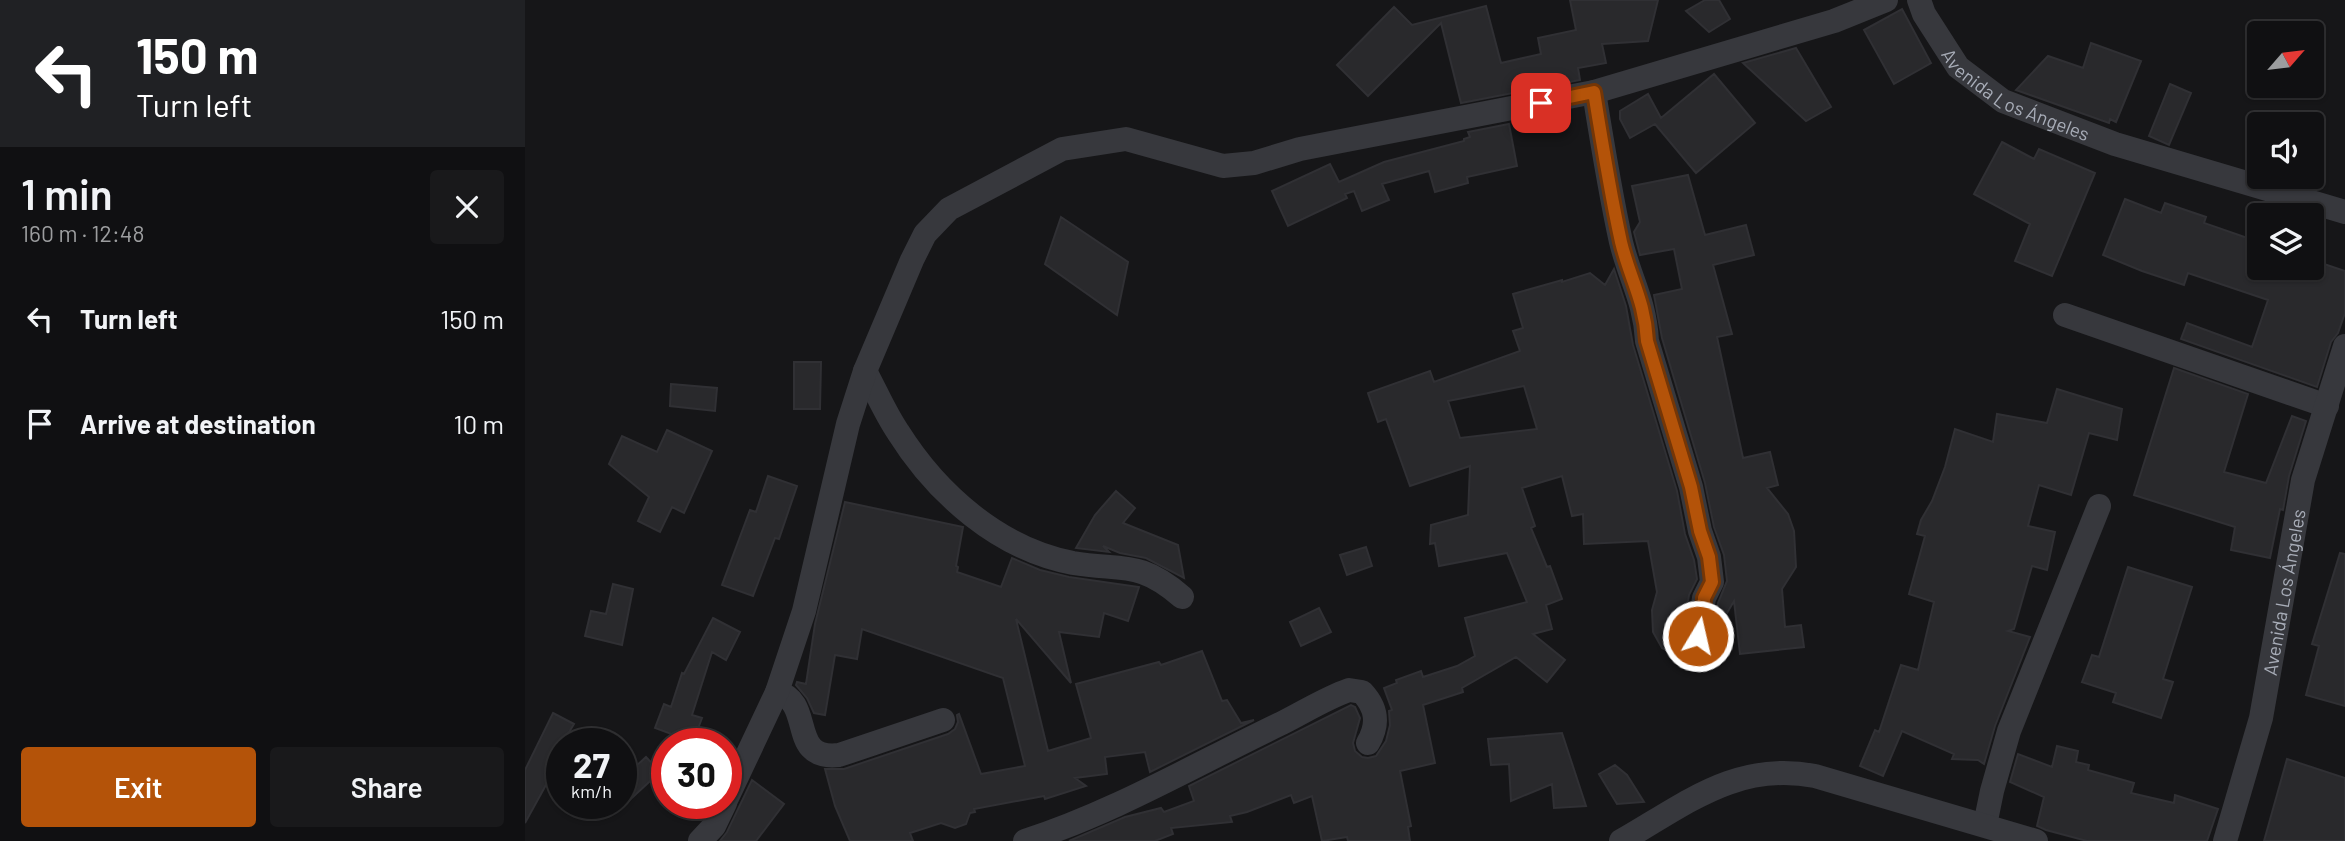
<!DOCTYPE html>
<html lang="en">
<head>
<meta charset="utf-8">
<style>
	:root { --surface:#101012; --page:#19191b; --text:#f1f3f6; --muted:#9c9d9f; --line:#303032; --accent:#b45309 }
	body { margin:0; font-family:Barlow,sans-serif; background:var(--page); color:var(--text); height:100vh; display:flex; flex-direction:column; font-size:26px; white-space:nowrap }
	* { box-sizing:border-box; margin:0 }
	p { font-size:23px; color:var(--muted) }
	.icon { flex:none; width:38px; height:38px; fill:none; stroke:currentColor; stroke-width:2; stroke-linecap:round; stroke-linejoin:round }
	.map { position:relative; flex:1; overflow:hidden }
	.details { display:flex; flex-direction:column; background:var(--surface); width:525px }
	.details>* { flex:none }
	.guide { background:#202124; color:#fff; overflow:hidden }
	.needle { width:46px; rotate:62deg }
	.controls { position:absolute; left:1722px; top:21px; display:grid; gap:14px }
	.controls a { display:grid; place-items:center; width:77px; height:77px; border-radius:7px; background:var(--surface); box-shadow:0 2px 5px #0004,0 0 0 2px var(--line); font-size:35px }
	.speed { position:absolute; left:21px; top:728px; display:flex; gap:14px; font-size:35px; font-weight:700; text-align:center }
	.speed>* { display:grid; place-content:center; width:91px; height:91px; border-radius:50%; background:var(--surface); box-shadow:0 2px 5px #0004,0 0 0 2px var(--line); line-height:1 }
	.speed small { font-size:18px; font-weight:400 }
	.speed .limit { border:10px solid #d22; background:#fff; color:#111 }
	.pin { position:absolute; display:grid; place-items:center; width:60px; height:60px; color:#fff; margin:-30px; border-radius:14px; box-shadow:0 4px 10px #0006 }
	.me { position:absolute; width:77px; margin:-38px; rotate:9deg; stroke-linejoin:round; filter:drop-shadow(0 0 5px #0008) }
	.turn { display:flex; align-items:center; gap:24px; height:147px; padding:0 21px; font-size:32px }
	.turn .icon { width:91px; height:91px; stroke-width:2.5 }
	.turn b { display:block; font-size:49px; line-height:60px }
	.round { display:grid; place-items:center; flex:none; width:74px; height:74px; border-radius:7px; background:var(--page) }
	.headline { display:flex; align-items:center; justify-content:space-between; height:119px; padding:0 21px }
	h1 { font-size:42px; font-weight:600; line-height:52px }
	.cta { display:flex; gap:14px; margin-top:auto; padding:14px 21px }
	.cta a { flex:1; height:80px; border-radius:7px; background:var(--accent); color:#fff; font-size:28px; font-weight:600; line-height:80px; text-align:center }
	.cta a+a { background:var(--page); color:var(--text) }
	ul { padding:0; list-style:none }
	li { display:flex; align-items:center; gap:21px; height:105px; padding:0 21px }
	li div { flex:1 }
	li b { display:block; font-size:26px }
	li em { font-style:normal }
	main { display:flex; flex:1; min-height:0 }
	.map>svg:first-child { display:block }
	.building { fill:#29292c; stroke:#303034; stroke-width:2; fill-rule:evenodd }
	.lines { fill:none; stroke-linecap:round; stroke-linejoin:round }
	.minor { stroke:#37383d; stroke-width:24 }
	.route-casing { stroke:#753606; stroke-width:18 }
	.route { stroke:#b45309; stroke-width:12 }
	.labels { text-anchor:middle; dominant-baseline:central; stroke-width:7; stroke-linejoin:round; paint-order:stroke }
	.street-label { font-size:19px; fill:#a8adb8; stroke:#111113 }
</style>
</head>
<body>
<main>
<section class="details">
<div class="guide">
<div class="turn"><svg class="icon" aria-label="left" viewBox="0 0 24 24"><path d="M17 20v-9H6M10 6l-5 5 5 5"/></svg><div><b>150 m</b>Turn left</div></div>
</div>
<div class="headline"><div><h1>1 min</h1><p>160 m · 12:48</p></div><a class="round"><svg class="icon" aria-label="close" viewBox="0 0 24 24"><path d="M6 6l12 12M18 6L6 18"/></svg></a></div>
<ul>
<li><svg class="icon" aria-label="left" viewBox="0 0 24 24"><path d="M17 20v-9H6M10 6l-5 5 5 5"/></svg><div><b>Turn left</b></div><em>150 m</em></li>
<li><svg class="icon" aria-label="arrive" viewBox="0 0 24 24"><path d="M6 21V4h12l-3 4 3 4H6"/></svg><div><b>Arrive at destination</b></div><em>10 m</em></li>
</ul>
<div class="cta"><a>Exit</a><a>Share</a></div>
</section>
<div class="map">
<svg width="1820" height="841" viewBox="0 0 1820 841">
	<rect width="100%" height="100%" fill="#161618"/>
	<path class="building" d="M1045 0H1133L1123 41 1077 44 1081 63 1053 68 1055 80 936 103 916 23 843 96 812 65 869 7 887 25 961 6 976 63 1016 54 1013 38 1051 30Z
		M1180 0H1194L1205 19 1184 32 1161 11Z
		M1377 9 1406 63 1369 84 1339 30Z
		M1566 43 1616 61 1591 122 1585 119 1584 123 1491 90 1523 56 1558 68Z
		M1271 48 1306 107 1281 121 1218 63Z
		M1189 74 1230 123 1171 173 1130 124 1105 138 1095 119V111L1123 94 1136 118Z
		M1645 84 1666 93 1644 145 1624 136Z
		M984 124 992 166 942 177 943 183 910 192 904 171 857 184 864 200 837 211 829 191 820 194 822 198 763 226 747 191 805 164 814 182 859 162 939 141V139L945 137 943 132Z
		M1477 142 1509 159 1514 149 1570 173 1527 276 1490 261 1505 224 1449 194Z
		M1163 175 1180 235 1221 225 1229 255 1188 265 1207 334 1192 337 1218 458 1245 452 1253 485 1242 488 1263 514 1269 531 1271 567 1257 589 1260 627 1276 625 1279 647 1215 654 1209 601 1188 637 1193 603 1202 581 1199 555 1189 527 1180 483 1137 338 1129 295 1157 289 1149 249 1115 255 1109 232 1115 222 1107 186Z
		M1600 199 1636 213 1640 203 1681 217 1679 223 1734 242V268H1787V260L1820 271V313L1813 333 1806 342 1792 387 1656 339 1662 323 1727 347 1743 300 1663 273 1659 285 1617 271 1578 255Z
		M536 217 603 262 592 315 520 264Z
		M1089 269 1101 306 1108 345 1152 491 1160 534 1169 560 1172 579 1164 595 1158 634 1159 642 1164 648 1171 651 1182 648 1171 666 1137 648 1128 632 1127 610 1132 592 1123 541 1059 544 1058 514 1047 516 1037 476 997 488 1010 526 1006 528 1022 567 1025 566 1037 599 1021 605 1027 629 1008 634 1040 660 1022 682 991 657 937 688 938 692 898 705 910 763 875 771 886 826 883 827 885 841H823L822 837 797 841 787 796 769 803 766 795 722 812 705 816 707 822 646 828 648 834 630 841H544L600 817 636 808 639 812 669 801 664 786 826 705 830 707 835 718 828 743 830 751 837 757 843 758 851 756 861 741 865 725 864 711 867 710 859 688 872 683 871 680 896 671 898 677 932 666 950 656 940 618 1002 602 982 553 914 566 910 543 905 544 906 525 943 515 945 466 885 486 861 419 853 422 843 393 905 371 909 382 995 351 988 331 998 328 988 294 1037 280V282L1065 273 1080 285ZM999 386 1012 429 935 438 923 401Z
		M269 362H296L295 409H269Z
		M1649 368 1723 394 1699 472 1741 483 1767 416 1781 421 1764 476 1758 510 1755 509 1745 558 1706 550 1710 527 1609 495Z
		M146 384 192 388 190 411 145 406Z
		M1532 389 1597 409 1592 440 1564 433 1546 495 1514 485 1503 526 1530 532 1522 570 1507 566 1489 629 1483 631 1505 637 1470 726 1459 764 1453 760 1427 759 1429 754 1377 731 1358 776 1335 766 1350 730 1354 732 1376 665 1393 670 1409 602 1384 594 1400 536 1392 534 1396 520 1407 501 1420 467 1430 429 1468 442 1472 414 1522 423Z
		M142 430 187 451 159 513 147 507 135 532 113 521 124 497 84 464 97 436 132 452Z
		M243 476 272 486 254 539 250 538 228 596 197 585 225 510 231 512Z
		M591 491 610 508 598 523 653 545 659 578 621 558 595 553 578 546 584 552 551 548 570 515Z
		M320 502 438 527 431 566 433 567 432 572 476 587 487 558 515 570 544 577 614 587 603 621 579 613 574 637 534 632 546 683 491 619 523 751 566 738 551 684 634 662 636 665 677 651 697 701 702 700 716 723 729 720 625 772 620 752 580 757 582 774 550 778 561 786 520 799 519 796 449 809 450 812 445 813 441 824 430 828 416 823 385 833 388 841H325L310 806 300 769H319L423 734 430 729 433 722 432 715 434 714 456 774 500 766 478 678 337 629 332 659 310 655 300 715 289 713 282 698 271 685 272 682 281 684 290 624Z
		M841 547 847 566 822 575 815 555Z
		M1815 553 1820 554V706L1781 695 1794 646 1787 644Z
		M1603 567 1667 587 1638 679 1648 682 1636 718 1588 702 1591 693 1557 682 1567 655 1574 657Z
		M88 584 108 589 97 645 60 636 66 611 81 614Z
		M794 608 806 632 776 646 765 622Z
		M188 618 215 632 201 660 187 652 167 715 177 718 168 742 130 728 139 704 146 707 157 673 159 674Z
		M28 713 49 724 37 744 24 772 27 774 0 823V770Z
		M1037 733 1061 806 1029 808 1027 784 986 801 984 764 966 765 963 739Z
		M1532 746 1553 751 1551 762 1564 765 1563 770 1609 783 1606 793 1649 803 1650 795 1693 809 1682 841H1562L1521 830 1512 826 1519 797 1485 782 1493 754 1527 767Z
		M121 757 135 772 96 808V780Z
		M1762 759 1820 778V841H1739Z
		M1090 765 1102 775 1119 802 1092 804 1074 774Z
		M227 780 259 804 231 841H195L202 832Z"/>
	<g class="lines">
		<g class="minor">
			<path id="s1" d="M1394 0 1399 14 1433 67 1478 101 1590 144 1820 212"/>
			<path d="M1069 92C1077 142 1085 192 1096 242 1105 279 1120 301 1122 341L1166 487 1175 531 1184 557 1187 582 1179 598 1173 636"/>
			<path d="M1540 315 1802 406"/>
			<path d="M340 371C351 391 360 413 373 432 412 494 474 549 548 563 597 571 615 560 657 597"/>
			<path d="M252 692C290 702 262 761 314 755L418 720"/>
			<path d="M201 800 252 692 279 611 323 424 340 371 387 260 400 234 424 209 537 149 601 139 698 166 729 163 775 149 1069 92 1309 21 1361 0"/>
			<path d="M1460 825 1467 791 1484 731 1574 506"/>
			<path d="M175 841 189 826 200 803"/>
			<path d="M500 841C590 812 671 764 757 723 779 712 801 698 824 690L837 692C852 708 854 724 843 743"/>
			<path d="M1096 841C1161 804 1211 761 1290 776L1511 841"/>
			<path id="s2" d="M1700 841 1736 718 1778 480 1820 346"/>
		</g>
	</g>
	<g class="lines">
		<g class="route-casing">
			<path id="route" d="M1016 103 1069 92C1077 142 1085 192 1096 242 1105 279 1120 301 1122 341L1166 487 1175 531 1184 557 1187 582 1179 598 1178 620 1173 636"/>
		</g>
		<use href="#route" class="route"/>
	</g>
	<g class="labels">
		<g class="street-label">
			<text stroke="none"><textPath href="#s1" startOffset="142">Avenida Los Ángeles</textPath></text>
			<text stroke="none"><textPath href="#s2" startOffset="256">Avenida Los Ángeles</textPath></text>
		</g>
	</g>
</svg>
<div class="controls">
<a><svg class="needle" viewBox="-14 -14 28 28"><path d="M0-13l5 13h-10z" fill="#e53935"/><path d="M0 13l5-13h-10z" fill="#9c9d9f"/></svg></a>
<a><svg class="icon" aria-label="sound" viewBox="0 0 24 24"><path d="M4 9h4l5-4v14l-5-4H4zM17 9q2 3 0 6"/></svg></a>
<a><svg class="icon" aria-label="layers" viewBox="0 0 24 24"><path d="M12 4l9 5-9 5-9-5zM3 14l9 5 9-5"/></svg></a>
</div>
<div class="speed"><div>27<small>km/h</small></div><div class="limit">30</div></div>
<div class="pin" style="left:1016px;top:103px;background:#d93025"><svg class="icon" aria-label="arrive" viewBox="0 0 24 24"><path d="M6 21V4h12l-3 4 3 4H6"/></svg></div>
<svg class="me" style="left:1173px;top:636px" viewBox="-20 -20 40 40"><circle r="17" fill="#b45309" stroke="#fff" stroke-width="3"/><path d="M0-11L8 9 0 5-8 9z" fill="#fff"/></svg>
</div>
</main>
</body>
</html>
